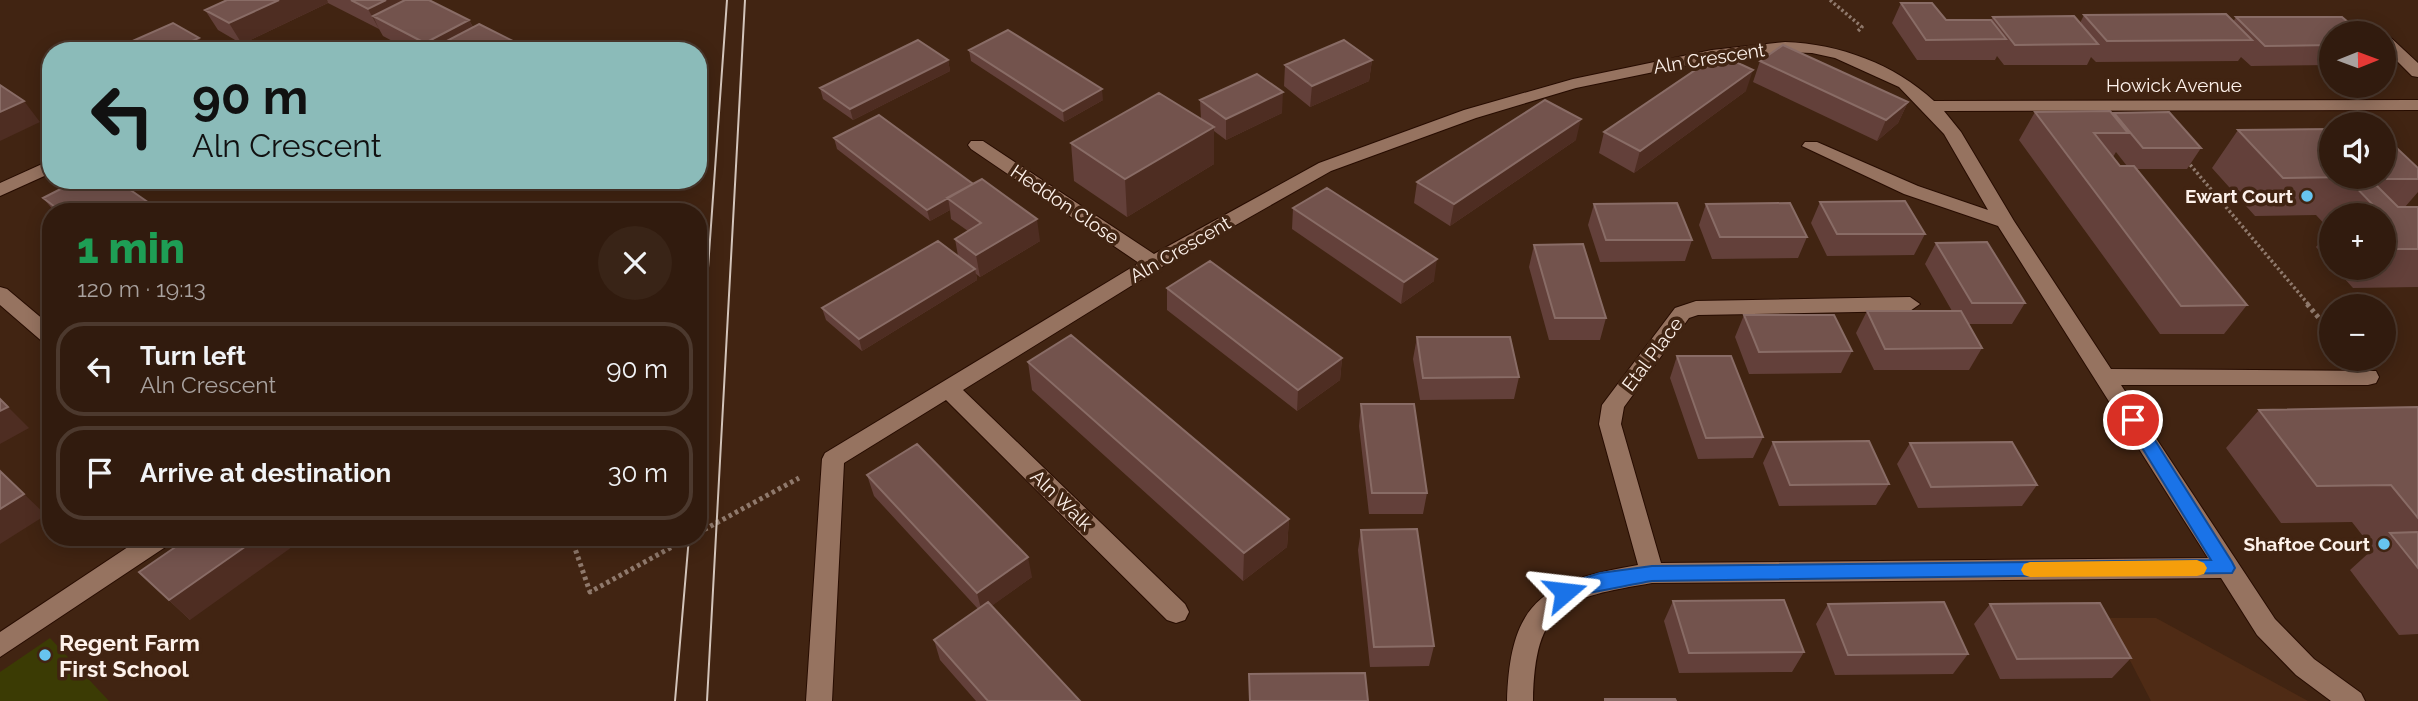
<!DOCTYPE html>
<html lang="en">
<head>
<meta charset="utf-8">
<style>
	:root { --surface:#311b0e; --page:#392417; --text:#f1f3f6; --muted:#a8a19e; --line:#4c392e }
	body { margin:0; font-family:Raleway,sans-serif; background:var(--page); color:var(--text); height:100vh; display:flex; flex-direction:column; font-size:26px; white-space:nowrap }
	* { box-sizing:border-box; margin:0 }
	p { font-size:23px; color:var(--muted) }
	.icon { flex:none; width:38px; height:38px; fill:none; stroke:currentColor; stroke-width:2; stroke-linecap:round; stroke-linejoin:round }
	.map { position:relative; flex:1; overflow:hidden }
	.sheet { position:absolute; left:42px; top:203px; width:665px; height:343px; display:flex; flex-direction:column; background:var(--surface); border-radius:28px; box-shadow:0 4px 18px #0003,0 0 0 2px var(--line) }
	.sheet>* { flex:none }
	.guide { position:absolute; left:42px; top:42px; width:665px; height:147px; border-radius:28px; box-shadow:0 4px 18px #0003,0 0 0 2px var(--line); background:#8bbbb9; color:#111; overflow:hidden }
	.needle { width:46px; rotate:89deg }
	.fabs { position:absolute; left:2319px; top:21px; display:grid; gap:14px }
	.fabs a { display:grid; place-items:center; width:77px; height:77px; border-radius:50%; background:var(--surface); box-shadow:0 4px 18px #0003,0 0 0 2px var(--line); font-size:35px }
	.pin { position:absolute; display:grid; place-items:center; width:60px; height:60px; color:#fff; margin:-30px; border:4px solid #fff; border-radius:50%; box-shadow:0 2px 7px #0007 }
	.me { position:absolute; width:77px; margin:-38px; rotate:73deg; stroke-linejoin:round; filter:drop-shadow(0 0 5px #0008) }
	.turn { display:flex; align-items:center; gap:24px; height:147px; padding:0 35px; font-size:32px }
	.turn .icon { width:91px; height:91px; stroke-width:2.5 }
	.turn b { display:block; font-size:49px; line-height:60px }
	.round { display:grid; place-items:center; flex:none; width:74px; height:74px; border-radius:37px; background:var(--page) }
	.summary { display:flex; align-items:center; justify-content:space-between; height:119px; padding:0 35px }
	h1 { font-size:42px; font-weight:800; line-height:52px; color:#1e9e55 }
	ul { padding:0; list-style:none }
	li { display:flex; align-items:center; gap:21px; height:94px; margin:0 14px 10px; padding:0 21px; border:4px solid var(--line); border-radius:28px }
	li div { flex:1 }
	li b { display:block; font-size:26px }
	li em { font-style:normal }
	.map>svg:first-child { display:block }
	.built { fill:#4f2b15 }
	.green { fill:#3b3b04 }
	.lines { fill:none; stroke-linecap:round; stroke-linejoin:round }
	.minor-casing { stroke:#270c00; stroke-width:2 }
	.path-far1 { stroke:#8f796c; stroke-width:3.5; stroke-dasharray:2.5 2.5; stroke-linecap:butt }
	.path { stroke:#8f796c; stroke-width:5; stroke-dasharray:3.5 3.5; stroke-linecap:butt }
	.minor { fill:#967360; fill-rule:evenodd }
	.tram { stroke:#d3c4ba; stroke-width:2 }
	.wall { fill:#63403a; fill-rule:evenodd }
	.shaded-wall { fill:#4e2d22 }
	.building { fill:#73534d; stroke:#896c66; stroke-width:2 }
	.route { fill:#1a73e8; stroke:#114b97; stroke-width:2 }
	.slow { fill:#f59e0b }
	.poi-dot { fill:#67c4ef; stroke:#412412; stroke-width:2.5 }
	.labels { text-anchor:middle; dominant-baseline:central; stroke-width:7; stroke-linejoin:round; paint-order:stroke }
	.street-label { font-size:19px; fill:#fdf1ea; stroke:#412412 }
	.poi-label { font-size:19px; font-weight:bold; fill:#fdf1ea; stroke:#412412; text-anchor:end }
	.near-poi-label { font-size:23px; font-weight:bold; fill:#fdf1ea; stroke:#412412; text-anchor:start }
</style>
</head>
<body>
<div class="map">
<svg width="2418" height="701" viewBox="0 0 2418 701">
	<rect width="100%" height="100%" fill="#412412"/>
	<path class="built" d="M2108 618H2156L2308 701H2151Z"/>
	<path class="green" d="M50 638 109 701H0V672Z"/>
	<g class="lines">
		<g class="minor-casing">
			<path id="minor" d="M2384 35 2390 37 2418 63V77L2412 76 2384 48Z
				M305 42 320 51H289Z
				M1785 42C1840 44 1894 64 1934 101L2418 100V110L1944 111 1961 132 2014 221 2111 369 2376 371 2379 377 2376 383 2368 385H2121L2275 619 2314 659 2361 693 2365 701H2331L2296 675 2257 635 2221 578 1652 583C1564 598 1535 604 1533 701H1507C1510 601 1543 581 1638 565L1599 424 1602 405 1675 308 1696 301 1910 297 1920 304 1910 311 1698 315 1689 318 1624 407 1621 424 1661 563 2208 558 1998 226 1904 194 1802 146 1805 142H1817L1918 186 1988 210 1944 134 1899 87 1835 58 1812 53 1785 52 1712 60 1576 88 1476 118 1331 171 1160 268 963 390 1185 604 1189 612 1185 620 1176 623 1167 620 946 400 844 463 832 701H806L822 459 825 453 1139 263 971 149 968 145 971 141H983L1154 254 1319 163 1464 110 1573 79 1712 50Z
				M51 160V173L0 196V183Z
				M0 287 7 289 51 326V345L44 343 0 305Z
				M143 537H174L170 544 0 657V632Z"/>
		</g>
		<path class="path-far1" d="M1830 0 1862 27 1858 31
			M2187 161 2309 305"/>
		<path class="path" d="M2307 304 2331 332
			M698 533 799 478
			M571 537 590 592 690 537"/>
		<use href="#minor" class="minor"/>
		<path class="tram" d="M698 409 727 0
			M675 701 689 537
			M707 701 745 0"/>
	</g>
	<path class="wall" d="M227 0H326L328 3 242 44 218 30 205 10Z
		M327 0H429L469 20 473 27 533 51H411L383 36 379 29 328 3Z
		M1901 3 1946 20H1991L1993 17 2080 23 2084 15 2233 22 2236 17 2331 33V65L2251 66 2241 57 2238 61 2096 62 2091 57 2087 65H2004L1997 56 1995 60H1917L1892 23Z
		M969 50 1103 100 1064 122 971 61Z
		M948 60 950 71 853 120 823 99 820 88Z
		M1372 60 1369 81 1310 107 1284 86 1285 65Z
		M1760 61 1908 102 1898 123 1877 141 1753 82Z
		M1746 91 1634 173 1599 153 1604 132Z
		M1200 100 1282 113 1226 140 1214 131V164L1127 217 1074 181 1071 143 1201 119Z
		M2035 112 2113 115 2114 113 2201 148 2187 169H2137L2247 305 2224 334H2160L2019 140ZM2116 152 2127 166H2120L2113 157Z
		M2238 130 2418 168V192L2405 207H2418V287L2353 288 2335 268H2384V215H2331V263L2316 247 2330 230 2316 215 2255 216 2212 168Z
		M834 138 1040 241 980 277 976 274 977 280 862 351 826 320 822 308 958 256 955 239 968 231 951 219 950 210 930 221 837 149Z
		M1576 140 1450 226 1414 203 1417 182Z
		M43 198 155 207 158 212H55Z
		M1820 202 1925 234 1914 255 1827 256 1811 223Z
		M1594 204 1692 240 1685 261 1600 262 1588 225Z
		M1706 204 1807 237 1798 258 1712 259 1699 225Z
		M1293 208 1434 281 1401 304 1292 229Z
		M1936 243 2025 303 2012 324H1968L1982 348 1969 370H1874L1856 333 1867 311H1952L1925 264Z
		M1534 245 1606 318 1600 340H1549L1529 267Z
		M1167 288 1342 358 1340 380 1297 411 1167 310Z
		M1744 315 1852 351 1841 373 1749 374 1735 337Z
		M1417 337 1519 377 1514 399 1420 400 1413 359Z
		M1677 356 1763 437 1753 458 1698 459 1670 378Z
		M1028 362 1289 519 1287 547 1243 581 1032 390Z
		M1361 404 1427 493 1423 514H1369L1359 426Z
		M2418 407V634L2399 635 2350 570 2373 549 2352 522 2281 523 2226 448 2259 410Z
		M1773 442 1889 484 1876 505 1779 506 1763 463Z
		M1910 443 2037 485 2022 506 1918 508 1897 464Z
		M867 475 1032 577 991 606 1080 701H976L940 660 934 640 978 609 874 496Z
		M1361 530 1434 646 1429 666 1370 667 1358 550Z
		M190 537V620L139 572Z
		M1673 601 1804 652 1792 672 1679 673 1664 621Z
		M1828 604 1968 654 1953 674 1835 675 1816 624Z
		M1990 604 2131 658 2112 678 2000 679 1974 624Z"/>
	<path class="shaded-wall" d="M279 0H326L328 3 242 44 229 23Z
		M386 0H413L373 16 379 29 368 9Z
		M469 20 479 40 441 44 444 51H429L425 43Z
		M199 38 207 51H170Z
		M948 60 950 71 853 120 850 109Z
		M1372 60 1369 81 1310 107 1312 86Z
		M1753 70 1746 91 1634 173 1640 151Z
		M1102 89 1103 100 1064 122 1063 111Z
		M1283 92 1282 113 1226 140V119Z
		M24 101 40 122 0 141V112Z
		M1908 102 1898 123 1877 141 1886 120Z
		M1581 119 1576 140 1450 226 1454 204Z
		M1214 127V164L1127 217 1125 179Z
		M948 198 950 210 930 221 927 210Z
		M155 207 158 212H145Z
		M1037 219 1040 241 980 277 976 255Z
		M1437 259 1434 281 1401 304 1404 282Z
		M975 269 977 280 862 351 859 339Z
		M1342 358 1340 380 1297 411 1298 390Z
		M8 407 29 428 0 444V411Z
		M0 471 46 515 0 544Z
		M1289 519 1287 547 1243 581 1244 553Z
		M259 537H306L190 620 169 600Z
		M1028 557 1032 577 982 613 977 593Z"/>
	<path class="building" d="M227 0H279L229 23 205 10Z
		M351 0H386L368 9Z
		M405 0H429L469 20 425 43 373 16Z
		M1901 3H1932L1946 20H1991L2006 39 1926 40Z
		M2226 14 2252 40 2107 41 2084 15Z
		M2074 16 2098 44 2015 45 1993 17Z
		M2236 17H2342L2361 33H2331V45L2265 46Z
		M173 23 199 38 170 51H110Z
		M479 24 533 51H455L441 44Z
		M1008 30 1102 89 1063 111 969 50Z
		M918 40 948 60 850 109 820 88Z
		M1344 40 1372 60 1312 86 1285 65Z
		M1783 45 1908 102 1886 120 1760 61Z
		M1719 54 1753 70 1640 151 1604 132Z
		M1257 74 1283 92 1226 119 1200 100Z
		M0 85 24 101 0 112Z
		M1159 93 1214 127 1125 179 1071 143Z
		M1545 100 1581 119 1454 204 1417 182Z
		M2110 111 2128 133H2094L2120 166H2134L2247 305 2181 306 2035 112Z
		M2169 112 2201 148H2143L2114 113Z
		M879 115 973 184 927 210 834 138Z
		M2331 129V177H2384V136L2418 168V179H2370L2398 207H2418V249H2386L2384 247V215H2353L2347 209 2376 208 2346 177 2283 178 2238 130Z
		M982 179 1037 219 976 255 955 239 981 223 947 198Z
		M78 180H116L155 207 145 212H62L43 198Z
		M1327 188 1437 259 1404 282 1293 208Z
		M1905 201 1925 234H1837L1820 202Z
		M1677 203 1692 240H1606L1594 204Z
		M1790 203 1807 237H1720L1706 204Z
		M938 241 975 269 859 339 822 308Z
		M1987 242 2025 303H1972L1936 243Z
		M1583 244 1606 318H1555L1534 245Z
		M1210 261 1342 358 1298 390 1167 288Z
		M1867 311H1961L1982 348 1885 349Z
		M1744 315H1834L1852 351 1759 352Z
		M1071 335 1289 519 1244 553 1028 362Z
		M1417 337H1510L1519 377 1423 378Z
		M1677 356H1731L1763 437 1706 438Z
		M0 399 8 407 0 411Z
		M1361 404H1414L1427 493H1372Z
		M2418 407V518L2391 485 2317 486 2259 410Z
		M1869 441 1889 484 1790 485 1773 442Z
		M2012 442 2037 485 1931 487 1910 443Z
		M917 444 1028 557 977 593 867 475Z
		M0 471 24 494 0 509Z
		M1417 529 1434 646 1374 647 1361 530Z
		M2418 532V568L2390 533Z
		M190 537H259L169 600 139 572Z
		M1784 600 1804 652 1689 653 1673 601Z
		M988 602 1080 701H988L934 640Z
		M1944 602 1968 654 1848 655 1828 604Z
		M2100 603 2131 658 2017 659 1990 604Z
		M1365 673 1368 701H1250L1249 674Z
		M1605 699H1675L1676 701H1605Z"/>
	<path class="route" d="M2133 413 2139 415 2232 562 2235 568 2232 573 1652 581C1638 583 1564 599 1559 597L1556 592 1559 586 1600 573 1652 566 2211 560 2125 420Z"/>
	<path class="slow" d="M2197 560 2204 563 2207 568 2204 574 2197 576 2030 577 2024 575 2021 570 2024 564 2030 562Z"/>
	<g class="poi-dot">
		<circle cx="2307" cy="196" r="7"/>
		<circle cx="2384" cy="544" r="7"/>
		<circle cx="45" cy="655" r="7"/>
	</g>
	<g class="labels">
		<g class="street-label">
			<text transform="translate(1709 58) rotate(-9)">Aln Crescent</text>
			<text x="2174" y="85">Howick Avenue</text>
			<text transform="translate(1065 204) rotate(34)">Heddon Close</text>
			<text transform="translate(1180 249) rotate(-30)">Aln Crescent</text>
			<text transform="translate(1652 354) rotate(-53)">Etal Place</text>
			<text transform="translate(1062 500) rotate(44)">Aln Walk</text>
		</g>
		<g class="poi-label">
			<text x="2293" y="196">Ewart Court</text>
			<text x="2370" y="544">Shaftoe Court</text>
		</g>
		<g class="near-poi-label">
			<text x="59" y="642">Regent Farm<tspan x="59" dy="26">First School</tspan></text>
		</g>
	</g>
</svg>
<div class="fabs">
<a><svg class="needle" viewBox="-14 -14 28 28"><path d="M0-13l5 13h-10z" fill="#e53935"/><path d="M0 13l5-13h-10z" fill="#a8a19e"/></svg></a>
<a><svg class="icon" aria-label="sound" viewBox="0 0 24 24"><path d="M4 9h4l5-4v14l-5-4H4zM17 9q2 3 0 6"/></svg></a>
<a>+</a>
<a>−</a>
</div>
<div class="pin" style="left:2133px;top:420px;background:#d93025"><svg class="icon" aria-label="arrive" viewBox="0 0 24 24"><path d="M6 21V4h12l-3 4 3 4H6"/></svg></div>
<svg class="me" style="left:1565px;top:592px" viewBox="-20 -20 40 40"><path d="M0-17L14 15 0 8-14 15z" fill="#1a73e8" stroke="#fff" stroke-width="4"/></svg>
<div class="guide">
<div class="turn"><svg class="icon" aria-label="left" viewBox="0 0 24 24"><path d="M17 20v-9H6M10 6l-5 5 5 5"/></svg><div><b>90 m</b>Aln Crescent</div></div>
</div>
<section class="sheet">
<div class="summary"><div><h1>1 min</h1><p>120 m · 19:13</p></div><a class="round"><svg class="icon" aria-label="close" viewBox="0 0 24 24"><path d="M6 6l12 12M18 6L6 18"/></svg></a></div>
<ul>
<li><svg class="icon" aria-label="left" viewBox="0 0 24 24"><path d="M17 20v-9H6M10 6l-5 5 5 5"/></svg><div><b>Turn left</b><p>Aln Crescent</p></div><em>90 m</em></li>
<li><svg class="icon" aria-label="arrive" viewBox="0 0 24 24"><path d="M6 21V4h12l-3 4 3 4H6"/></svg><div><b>Arrive at destination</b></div><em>30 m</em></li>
</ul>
</section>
</div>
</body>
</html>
